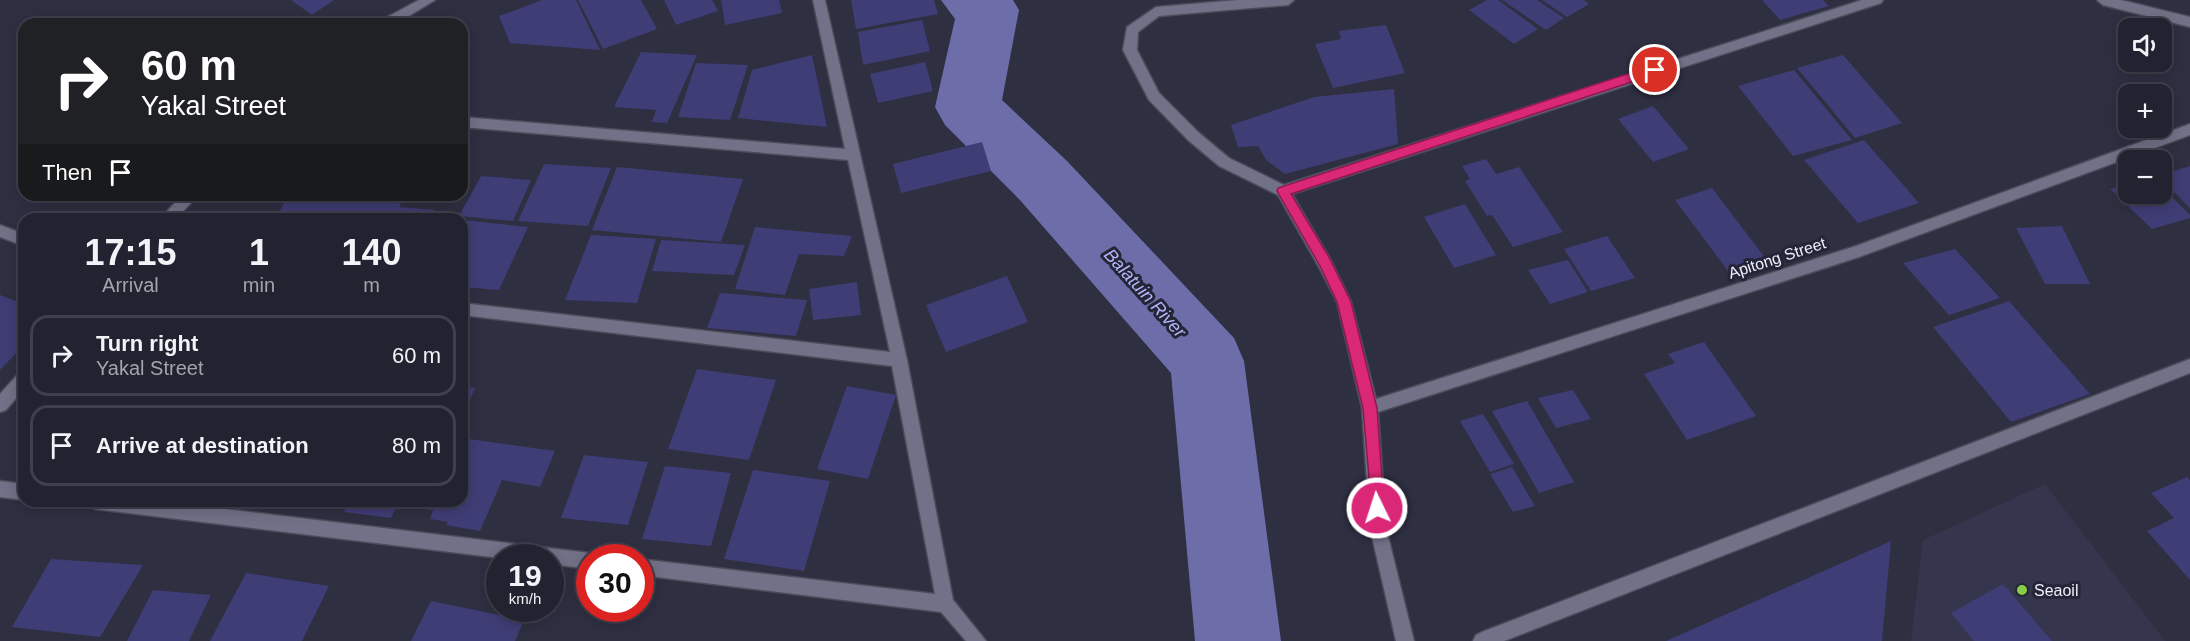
<!DOCTYPE html>
<html lang="en">
<head>
<meta charset="utf-8">
<style>
	:root { --surface:#222331; --page:#2e2f3d; --text:#f1f3f6; --muted:#a2a4ab; --line:#3f404d }
	body { margin:0; font-family:Arial,sans-serif; background:var(--page); color:var(--text); height:100vh; display:flex; flex-direction:column; font-size:22px; white-space:nowrap }
	* { box-sizing:border-box; margin:0 }
	p { font-size:20px; color:var(--muted) }
	.icon { flex:none; width:33px; height:33px; fill:none; stroke:currentColor; stroke-width:2; stroke-linecap:round; stroke-linejoin:round }
	.map { position:relative; flex:1; overflow:hidden }
	.side { position:absolute; left:18px; top:213px; width:450px; height:294px; display:flex; flex-direction:column; background:var(--surface); border-radius:18px; box-shadow:0 3px 15px #0003,0 0 0 2px var(--line) }
	.side>* { flex:none }
	.banner { position:absolute; left:18px; top:18px; width:450px; height:183px; border-radius:18px; box-shadow:0 3px 15px #0003,0 0 0 2px var(--line); background:#202124; color:#fff; overflow:hidden }
	.tools { position:absolute; left:2118px; top:18px; display:grid; gap:12px }
	.tools a { display:grid; place-items:center; width:54px; height:54px; border-radius:12px; background:var(--surface); box-shadow:0 3px 15px #0003,0 0 0 2px var(--line); font-size:30px }
	.speed { position:absolute; left:486px; top:544px; display:flex; gap:12px; font-size:30px; font-weight:700; text-align:center }
	.speed>* { display:grid; place-content:center; width:78px; height:78px; border-radius:50%; background:var(--surface); box-shadow:0 3px 15px #0003,0 0 0 2px var(--line); line-height:1 }
	.speed small { font-size:15px; font-weight:400 }
	.speed .limit { border:9px solid #d22; background:#fff; color:#111 }
	.pin { position:absolute; display:grid; place-items:center; width:51px; height:51px; color:#fff; margin:-26px; border:3px solid #fff; border-radius:50%; box-shadow:0 2px 6px #0007 }
	.me { position:absolute; width:66px; margin:-33px; rotate:356deg; stroke-linejoin:round; filter:drop-shadow(0 0 4px #0008) }
	.turn { display:flex; align-items:center; gap:21px; height:126px; padding:0 24px; font-size:27px }
	.turn .icon { width:78px; height:78px; stroke-width:2.5 }
	.turn b { display:block; font-size:42px; line-height:51px }
	.then { display:flex; align-items:center; height:57px; padding:0 24px; background:#0003; gap:12px; font-size:22px }
	.eta { display:flex; justify-content:space-evenly; align-items:center; height:102px; text-align:center }
	.eta b { font-size:36px; font-weight:700; line-height:42px }
	ul { padding:0; list-style:none }
	li { display:flex; align-items:center; gap:18px; height:81px; margin:0 12px 9px; padding:0 12px; border:3px solid var(--line); border-radius:18px }
	li div { flex:1 }
	li b { display:block; font-size:22px }
	li em { font-style:normal }
	.map>svg:first-child { display:block }
	.built { fill:#35354e }
	.lines { fill:none; stroke-linecap:round; stroke-linejoin:round }
	.river { fill:#6d6daa; fill-rule:evenodd }
	.building { fill:#3f3d75 }
	.minor-casing { stroke:#4b4b5a; stroke-width:3 }
	.minor { fill:#717287; fill-rule:evenodd }
	.route { fill:#db2777; stroke:#8e194d; stroke-width:1.5 }
	.poi-dot { fill:#88cf49; stroke:#242536; stroke-width:2 }
	.labels { text-anchor:middle; dominant-baseline:central; stroke-width:6; stroke-linejoin:round; paint-order:stroke }
	.street-label { font-size:16px; fill:#eeeffb; stroke:#242536 }
	.poi-label { font-size:16px; fill:#eeeffb; stroke:#242536; text-anchor:start }
	.water-label { font-size:18px; font-style:italic; fill:#b5b7fd; stroke:#242536 }
</style>
</head>
<body>
<div class="map">
<svg width="2190" height="641" viewBox="0 0 2190 641">
	<rect width="100%" height="100%" fill="#2e2f41"/>
	<path class="built" d="M2045 484 2165 641H1911L1923 540Z"/>
	<g class="lines">
		<path class="river" d="M941 0H1013L1019 10 1002 100 1067 161 1234 338 1244 361 1281 641H1195L1171 373 1019 199 945 125 935 107 955 19Z"/>
	</g>
	<path class="building" d="M291 0H334L312 15Z
		M542 0H576L600 50 510 43 499 16Z
		M578 0H641L657 29 603 49Z
		M664 0H712L718 11 676 25Z
		M721 0H779L782 13 725 25Z
		M851 0H934L938 14 856 29Z
		M1487 0H1498L1538 29 1514 44 1469 10Z
		M1502 0H1537L1564 18 1546 30Z
		M1542 0H1584L1589 4 1567 17Z
		M1762 0H1823L1829 6 1780 20Z
		M922 20 930 51 863 65 858 32Z
		M1386 25 1405 73 1333 88 1315 44 1341 39 1339 31Z
		M641 52 697 55 667 123 652 122 656 110 614 107Z
		M812 55 827 127 738 118 752 70Z
		M1843 55 1902 123 1855 138 1797 68Z
		M925 62 933 91 878 103 870 74Z
		M696 63 748 65 730 120 678 117Z
		M1794 70 1852 140 1793 156 1738 86Z
		M1394 89 1398 144 1285 174 1266 160 1258 146 1238 147 1231 125 1314 97Z
		M1653 106 1689 149 1653 162 1618 119Z
		M1864 140 1919 203 1858 223 1804 160Z
		M982 142 991 171 901 193 893 164Z
		M1486 159 1496 174 1519 167 1563 232 1513 247 1492 215 1487 216 1465 181 1470 179 1462 166Z
		M544 164 611 168 588 226 518 221Z
		M2190 166V208L2162 180V175Z
		M617 167 743 179 721 242 592 230Z
		M481 176 531 180 513 221 459 216Z
		M2128 184V194H2162V187L2190 215V218L2152 229 2110 189Z
		M1712 188 1766 259 1728 271 1675 200Z
		M289 195H405L399 207 435 210 431 219H275Z
		M1465 204 1496 255 1454 268 1424 217Z
		M462 220 528 227 499 290 462 287Z
		M2062 226 2090 284H2045L2016 228Z
		M755 227 852 236 844 256 799 254 785 295 735 289Z
		M591 235 656 239 637 303 565 300Z
		M1607 236 1635 278 1591 291 1564 249Z
		M661 240 745 245 734 275 652 271Z
		M1955 249 2000 298 1949 315 1903 263Z
		M1568 260 1588 292 1550 304 1528 270Z
		M1007 276 1028 322 946 352 926 305Z
		M857 282 861 315 813 320 809 289Z
		M720 293 807 300 796 336 707 328Z
		M0 295 24 304V345L0 370Z
		M2009 301 2090 394 2011 422 1933 327Z
		M1704 342 1756 416 1687 440 1644 374 1675 363 1668 354Z
		M697 369 776 380 749 460 668 449Z
		M462 386 475 388 462 418Z
		M847 386 896 395 868 479 817 469Z
		M1573 390 1591 419 1556 428 1538 398Z
		M1527 401 1574 482 1539 493 1492 411Z
		M1483 414 1514 464 1490 472 1460 421Z
		M462 438 555 451 540 487 502 480 480 531 446 525 448 522 430 519 433 510 413 507 415 501H462Z
		M584 455 648 462 628 525 561 518Z
		M665 466 731 473 711 546 642 539Z
		M1512 467 1535 506 1513 512 1490 474Z
		M753 470 830 481 804 571 724 559Z
		M2187 477 2190 480V580L2147 531 2174 518 2151 493Z
		M349 501H399L391 518 344 512Z
		M1891 541 1882 641H1666Z
		M51 559 143 565 100 637 12 627Z
		M246 573 329 586 302 641H210Z
		M2003 584 2052 641H1974L1951 613Z
		M153 590 211 595 189 641H127Z
		M431 601 524 620 515 641H411Z"/>
	<g class="lines">
		<g class="minor-casing">
			<path id="minor" d="M419 0H435L396 24H379L380 21Z
				M813 0H825L907 360 953 600 986 641H966L941 612 640 575V559L935 594 892 366 462 315V303L890 352 848 160 462 127V117L845 149Z
				M1238 0H1294L1288 5 1159 16 1138 32 1137 50 1159 93 1198 132 1229 158 1284 185 1862 0H1883L1881 3 1292 194 1330 259 1351 302 1376 399 1856 246 2190 124V135L1859 257 1378 412 1386 528 1414 641H1396L1370 528 1362 408 1337 302 1319 267 1278 195 1219 166 1188 140 1149 100 1123 50 1127 27 1156 7Z
				M2097 0H2121L2190 17V27L2103 5Z
				M182 195H198L176 219H160Z
				M0 225 24 234V246L0 237Z
				M2190 359V373L1504 641H1473L1476 635 1482 632Z
				M24 371V389L6 410 0 412V394L19 373Z
				M0 481 24 484V500L0 497Z
				M87 501H158L590 553 597 558H590V569L550 564V558H500L95 509 89 506Z"/>
		</g>
		<use href="#minor" class="minor"/>
	</g>
	<path class="route" d="M1655 65 1661 70 1659 73 1291 194 1330 259 1351 302 1377 408 1384 508 1382 513 1377 515 1372 513 1363 408 1337 302 1320 266 1277 191 1278 188Z"/>
	<circle class="poi-dot" cx="2022" cy="590" r="6"/>
	<g class="labels">
		<g class="street-label">
			<text transform="translate(1777 258) rotate(-18)">Apitong Street</text>
		</g>
		<g class="poi-label">
			<text x="2034" y="590">Seaoil</text>
		</g>
		<g class="water-label">
			<text transform="translate(1145 293) rotate(48)">Balatuin River</text>
		</g>
	</g>
</svg>
<div class="tools">
<a><svg class="icon" aria-label="sound" viewBox="0 0 24 24"><path d="M4 9h4l5-4v14l-5-4H4zM17 9q2 3 0 6"/></svg></a>
<a>+</a>
<a>−</a>
</div>
<div class="speed"><div>19<small>km/h</small></div><div class="limit">30</div></div>
<div class="pin" style="left:1655px;top:70px;background:#d93025"><svg class="icon" aria-label="arrive" viewBox="0 0 24 24"><path d="M6 21V4h12l-3 4 3 4H6"/></svg></div>
<svg class="me" style="left:1377px;top:508px" viewBox="-20 -20 40 40"><circle r="17" fill="#db2777" stroke="#fff" stroke-width="3"/><path d="M0-11L8 9 0 5-8 9z" fill="#fff"/></svg>
<div class="banner">
<div class="turn"><svg class="icon" aria-label="right" viewBox="0 0 24 24"><path d="M7 20v-9h11M14 6l5 5-5 5"/></svg><div><b>60 m</b>Yakal Street</div></div>
<div class="then">Then<svg class="icon" aria-label="arrive" viewBox="0 0 24 24"><path d="M6 21V4h12l-3 4 3 4H6"/></svg></div>
</div>
<section class="side">
<div class="eta">
<div><b>17:15</b><p>Arrival</p></div>
<div><b>1</b><p>min</p></div>
<div><b>140</b><p>m</p></div>
</div>
<ul>
<li><svg class="icon" aria-label="right" viewBox="0 0 24 24"><path d="M7 20v-9h11M14 6l5 5-5 5"/></svg><div><b>Turn right</b><p>Yakal Street</p></div><em>60 m</em></li>
<li><svg class="icon" aria-label="arrive" viewBox="0 0 24 24"><path d="M6 21V4h12l-3 4 3 4H6"/></svg><div><b>Arrive at destination</b></div><em>80 m</em></li>
</ul>
</section>
</div>
</body>
</html>
